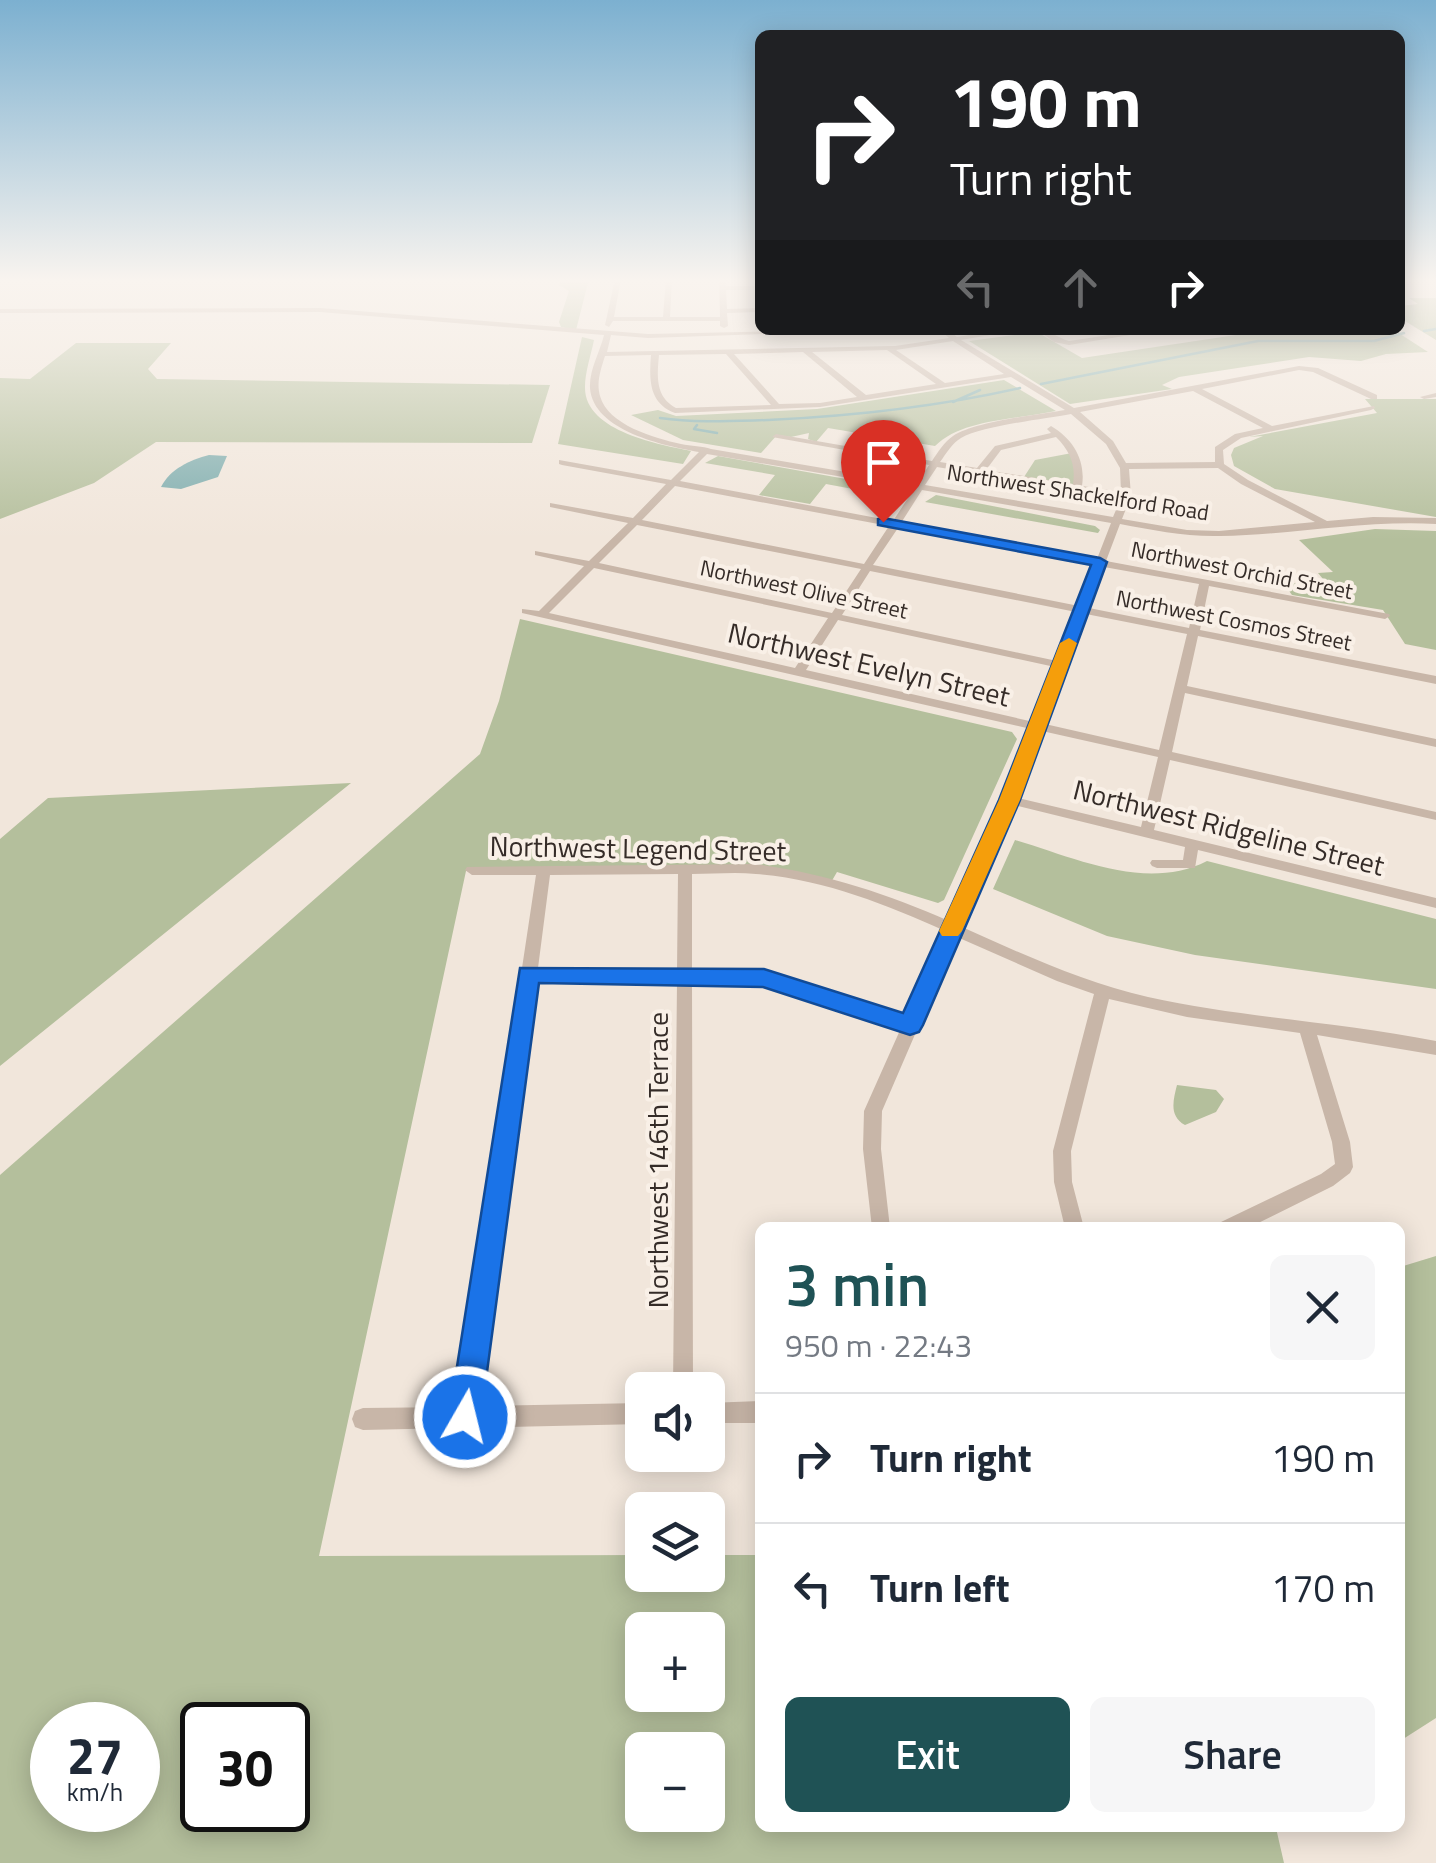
<!DOCTYPE html>
<html lang="en">
<head>
<meta charset="utf-8">
<style>
	:root { --surface:#fff; --page:#f6f6f7; --text:#1f2937; --muted:#747a83; --line:#e0e1e3; --accent:#1f5255 }
	body { margin:0; font-family:"Titillium Web",sans-serif; background:var(--page); color:var(--text); height:100vh; display:flex; flex-direction:column; font-size:38px; white-space:nowrap }
	* { box-sizing:border-box; margin:0 }
	p { font-size:32px; color:var(--muted) }
	.icon { flex:none; width:55px; height:55px; fill:none; stroke:currentColor; stroke-width:2; stroke-linecap:round; stroke-linejoin:round }
	.map { position:relative; flex:1; overflow:hidden }
	.panel { position:absolute; left:755px; top:1222px; width:650px; height:610px; display:flex; flex-direction:column; background:var(--surface); border-radius:15px; box-shadow:0 5px 25px #0003 }
	.panel>* { flex:none }
	.top-card { position:absolute; left:755px; top:30px; width:650px; height:305px; border-radius:15px; box-shadow:0 5px 25px #0003; background:#202124; color:#fff; overflow:hidden }
	.buttons { position:absolute; left:625px; top:1372px; display:grid; gap:20px }
	.buttons a { display:grid; place-items:center; width:100px; height:100px; border-radius:15px; background:var(--surface); box-shadow:0 5px 25px #0003; font-size:50px }
	.speed { position:absolute; left:30px; top:1702px; display:flex; gap:20px; font-size:50px; font-weight:700; text-align:center }
	.speed>* { display:grid; place-content:center; width:130px; height:130px; border-radius:50%; background:var(--surface); box-shadow:0 5px 25px #0003; line-height:1 }
	.speed small { font-size:25px; font-weight:400 }
	.speed .limit { border:5px solid #111; border-radius:15px; background:#fff; color:#111 }
	.pin { position:absolute; display:grid; place-items:center; width:85px; height:85px; color:#fff; margin:-102px -42px; border-radius:50% 50% 50% 0; rotate:-45deg; box-shadow:0 0 10px #0007 }
	.pin .icon { rotate:45deg }
	.me { position:absolute; width:110px; margin:-55px; rotate:8deg; stroke-linejoin:round; filter:drop-shadow(0 0 8px #0008) }
	.turn { display:flex; align-items:center; gap:35px; height:210px; padding:0 30px; font-size:45px }
	.turn .icon { width:130px; height:130px; stroke-width:2.5 }
	.turn b { display:block; font-size:70px; line-height:85px }
	.lanes { display:flex; align-items:center; height:95px; padding:0 30px; background:#0003; justify-content:center; gap:50px; direction:ltr }
	.lanes .off { opacity:.35 }
	.round { display:grid; place-items:center; flex:none; width:105px; height:105px; border-radius:15px; background:var(--page) }
	.overview { display:flex; align-items:center; justify-content:space-between; height:170px; padding:0 30px }
	h1 { font-size:60px; font-weight:600; line-height:75px; color:var(--accent) }
	.cta { display:flex; gap:20px; margin-top:auto; padding:20px 30px }
	.cta a { flex:1; height:115px; border-radius:15px; background:var(--accent); color:#fff; font-size:40px; font-weight:600; line-height:115px; text-align:center }
	.cta a+a { background:var(--page); color:var(--text) }
	ul { padding:0; list-style:none }
	li { display:flex; align-items:center; gap:30px; height:130px; padding:0 30px; border-top:2px solid var(--line) }
	li div { flex:1 }
	li b { display:block; font-size:38px }
	li em { font-style:normal }
	.map>svg:first-child { display:block }
	.green { fill:#b4bf9c; fill-rule:evenodd }
	.water { fill:#7babac }
	.lines { fill:none; stroke-linecap:round; stroke-linejoin:round }
	.stream { stroke:#7babac; stroke-width:2.5 }
	.minor { fill:#c8b6a8; fill-rule:evenodd }
	.route { fill:#1a73e8; stroke:#114b97; stroke-width:2.5 }
	.slow { fill:#f59e0b }
	.labels { text-anchor:middle; dominant-baseline:central; stroke-width:8; stroke-linejoin:round; paint-order:stroke }
	.far-street-label { font-size:22px; fill:#352c28; stroke:#f9f0e7 }
	.street-label { font-size:28px; fill:#352c28; stroke:#f9f0e7 }
</style>
</head>
<body>
<div class="map">
<svg width="1436" height="1863" viewBox="0 0 1436 1863">
	<rect width="100%" height="100%" fill="#f1e6db"/>
	<path class="green" d="M561 279H589L576 330 561 327 559 322 569 291 559 285Z
		M1409 298H1436V340L1400 318V306L1418 304Z
		M1247 330H1394L1428 352 1386 354 1361 361 1309 357 1179 377 1162 385 1172 389 1070 404 969 341 1037 332 1082 358 1249 333Z
		M582 337 594 340C591 355 585 372 585 387 584 432 662 445 691 451L683 464 558 444Z
		M76 343H171L148 369 157 379 550 385 532 443 156 442 94 483 0 519V378L30 379Z
		M1004 380 1056 411C1013 420 962 419 935 446L828 428 816 442 808 439 809 433 791 437 777 435 761 453 683 440 631 415 658 410 676 416 817 409Z
		M1365 399H1436V517L1275 489 1234 466 1231 455 1234 448 1263 436 1249 437 1377 413Z
		M1072 453 1077 480 1073 485 1024 477 1035 460Z
		M718 456 902 489 899 491 903 494 901 498 826 484 810 504 759 495 775 475 705 463Z
		M936 495 1095 526 1100 530 1098 533 925 502Z
		M1375 529 1436 531V650L1405 644 1383 610 1292 595 1284 584 1320 582 1323 579 1318 573 1333 572 1299 540Z
		M520 619 1012 732 1017 739 944 900 938 903 837 872 830 884 755 870 466 871 319 1556 642 1555V1575H708V1555H760V1828H1276L1284 1863H0V1175L480 754 499 701ZM642 1630H708V1695H642ZM52 1725H138V1810H52ZM202 1725H288V1810H202ZM642 1750H708V1815H642Z
		M351 783 0 1066V839L48 798Z
		M1015 840C1076 858 1146 892 1207 861L1436 919V989L1195 955 1107 936 993 889Z
		M1177 1085 1216 1090 1224 1099 1216 1112 1185 1125C1169 1116 1173 1101 1177 1085Z
		M1436 1256V1718L1400 1741V1267Z"/>
	<path class="water" d="M209 455 227 456 218 477 181 489 161 487C170 469 190 460 209 455Z"/>
	<g class="lines">
		<path class="stream" d="M1424 331 1436 329
			M1221 333 1230 330H1222
			M1041 384 1258 341H1374L1404 333
			M953 402 980 390
			M660 418C696 423 731 421 768 420 853 416 936 407 1020 388
			M697 425 694 429 717 433"/>
		<path class="minor" d="M615 279H621L614 317H663L666 279H672L670 317H720L719 279H725L726 286H760V290H726L727 309 760 308V312L727 313 728 326 724 328 720 326V321H613L609 327 605 325Z
			M320 308 648 334 830 330 826 332 648 338 611 335 607 352 895 346 949 338 940 330H948L957 337 1001 330H1019L961 340 1074 408 1299 366 1318 368 1377 395V399H1371L1313 372 1299 370 1202 389 1272 426 1374 406 1375 408 1371 410 1241 438 1223 450 1224 464 1248 480 1327 521 1373 517 1436 518V524C1363 520 1292 535 1220 536 1186 537 1153 530 1120 524L1106 561 1389 614 1390 616 1385 619 1209 586 1200 630 1436 676V684L1198 636 1187 686 1436 739V747L1185 693 1172 752 1436 812V820L1170 760 1154 830 1436 898V908L1198 850 1195 868H1157L1152 866 1150 863 1152 860H1183L1185 847 1014 805 962 927C1022 954 1083 982 1148 997 1243 1018 1341 1022 1436 1041V1055L1317 1035 1350 1142 1353 1167 1350 1173 1333 1186 1248 1228H1219L1221 1222 1321 1174 1335 1164 1332 1142 1300 1033 1187 1017 1109 999 1071 1151 1072 1182 1084 1228H1065L1054 1182 1053 1151 1094 994 1057 981 957 937 882 1111 881 1149 890 1228H872L863 1149 864 1111 901 1028 764 984 692 983 693 1390H673L677 982 536 980 477 1406 642 1403V1424L363 1430 355 1427 352 1419 355 1411 363 1408 456 1407 536 875H472L465 870 467 867 755 864C823 873 886 893 949 921L1003 800 1031 729 522 613V609L539 611 584 566 535 555V551L589 561 628 523 550 507V503L633 518 666 484 562 465 559 464V460L671 480 699 452C665 446 593 431 590 388 589 370 600 352 604 335L320 312 0 313V309ZM953 341 1004 374 945 383 896 350ZM887 350 936 384 866 395 812 352ZM803 352 857 397 820 403 779 404 734 354ZM726 354 771 405 676 408C655 397 657 376 659 355ZM651 355C649 380 649 403 675 413L820 407 1011 377 1065 410C1037 415 976 421 953 436 944 442 938 452 932 461L776 434 772 437 929 465 917 484 711 449C703 446 691 446 681 444 654 438 608 425 600 396 596 382 601 369 605 356ZM1193 391 1263 428 1235 434 1215 447V462L1126 463 1113 441 1080 412ZM1071 414 1106 444 1120 468 1121 492 1082 486C1086 460 1073 439 1051 426L1047 429 1051 433 995 446 977 468 940 462C946 454 952 443 961 438 982 426 1044 419 1071 414ZM1056 437C1070 451 1076 465 1073 484L986 470 1001 450ZM707 454 914 489 893 521 680 481ZM937 467 1121 498 1113 517 925 485ZM1218 468 1241 484 1315 522 1219 531 1187 530 1122 519 1131 496 1129 469ZM675 486 889 526 864 564 642 520ZM922 490 1111 523 1097 559 901 523ZM637 525 861 569 832 613 599 563ZM898 528 1095 565 1079 606 873 565ZM1104 567 1199 584 1189 628 1089 608ZM594 568 828 618 795 668 549 613ZM870 571 1076 612 1057 661 842 615ZM1086 614 1187 634 1159 750 1045 724ZM838 620 1055 667 1034 722 806 670ZM1042 731 1158 757 1141 827 1018 798ZM678 874 677 971 538 968 550 875ZM692 874C713 874 735 872 756 874 822 879 885 904 945 931L906 1017 764 972 692 971Z
			M1038 330C1050 330 1058 338 1069 341L1142 330H1161L1069 345 1054 342Z
			M1436 393V397L1424 399 1420 397Z
			M760 1401V1423H708V1403Z"/>
	</g>
	<linearGradient id="sky" x2="0" y2="1"><stop stop-color="#7cb0d0"/><stop offset="0.52" stop-color="#f9f4ef"/><stop offset="1" stop-color="#f9f4ef" stop-opacity="0"/></linearGradient>
	<rect width="1436" height="540" fill="url(#sky)"/>
	<path class="route" d="M883 518 1100 558 1107 562 1020 800 923 1025 919 1032 910 1035 763 987 539 983 481 1417 476 1428 465 1433 454 1428 449 1417 520 968 764 969 903 1013 999 800 1091 565 878 525V519Z"/>
	<path class="slow" d="M1069 638 1077 643 1020 800 962 931 958 936H942L939 931 999 800 1060 643Z"/>
	<g class="labels">
		<g class="far-street-label">
			<text transform="translate(1078 492) rotate(9)">Northwest Shackelford Road</text>
			<text transform="translate(1242 570) rotate(11)">Northwest Orchid Street</text>
			<text transform="translate(804 589) rotate(12)">Northwest Olive Street</text>
			<text transform="translate(1234 620) rotate(11)">Northwest Cosmos Street</text>
		</g>
		<g class="street-label">
			<text transform="translate(869 664) rotate(13)">Northwest Evelyn Street</text>
			<text transform="translate(1229 827) rotate(14)">Northwest Ridgeline Street</text>
			<text transform="translate(638 848) rotate(1)">Northwest Legend Street</text>
			<text transform="translate(657 1160) rotate(-90)">Northwest 146th Terrace</text>
		</g>
	</g>
</svg>
<div class="buttons">
<a><svg class="icon" aria-label="sound" viewBox="0 0 24 24"><path d="M4 9h4l5-4v14l-5-4H4zM17 9q2 3 0 6"/></svg></a>
<a><svg class="icon" aria-label="layers" viewBox="0 0 24 24"><path d="M12 4l9 5-9 5-9-5zM3 14l9 5 9-5"/></svg></a>
<a>+</a>
<a>−</a>
</div>
<div class="speed"><div>27<small>km/h</small></div><div class="limit">30</div></div>
<div class="pin" style="left:883px;top:522px;background:#d93025"><svg class="icon" aria-label="arrive" viewBox="0 0 24 24"><path d="M6 21V4h12l-3 4 3 4H6"/></svg></div>
<svg class="me" style="left:465px;top:1417px" viewBox="-20 -20 40 40"><circle r="17" fill="#1a73e8" stroke="#fff" stroke-width="3"/><path d="M0-11L8 9 0 5-8 9z" fill="#fff"/></svg>
<div class="top-card">
<div class="turn"><svg class="icon" aria-label="right" viewBox="0 0 24 24"><path d="M7 20v-9h11M14 6l5 5-5 5"/></svg><div><b>190 m</b>Turn right</div></div>
<div class="lanes"><svg class="icon off" aria-label="left" viewBox="0 0 24 24"><path d="M17 20v-9H6M10 6l-5 5 5 5"/></svg><svg class="icon off" aria-label="ahead" viewBox="0 0 24 24"><path d="M12 20V5M6 11l6-6 6 6"/></svg><svg class="icon" aria-label="right" viewBox="0 0 24 24"><path d="M7 20v-9h11M14 6l5 5-5 5"/></svg></div>
</div>
<section class="panel">
<div class="overview"><div><h1>3 min</h1><p>950 m · 22:43</p></div><a class="round"><svg class="icon" aria-label="close" viewBox="0 0 24 24"><path d="M6 6l12 12M18 6L6 18"/></svg></a></div>
<ul>
<li><svg class="icon" aria-label="right" viewBox="0 0 24 24"><path d="M7 20v-9h11M14 6l5 5-5 5"/></svg><div><b>Turn right</b></div><em>190 m</em></li>
<li><svg class="icon" aria-label="left" viewBox="0 0 24 24"><path d="M17 20v-9H6M10 6l-5 5 5 5"/></svg><div><b>Turn left</b></div><em>170 m</em></li>
</ul>
<div class="cta"><a>Exit</a><a>Share</a></div>
</section>
</div>
</body>
</html>
